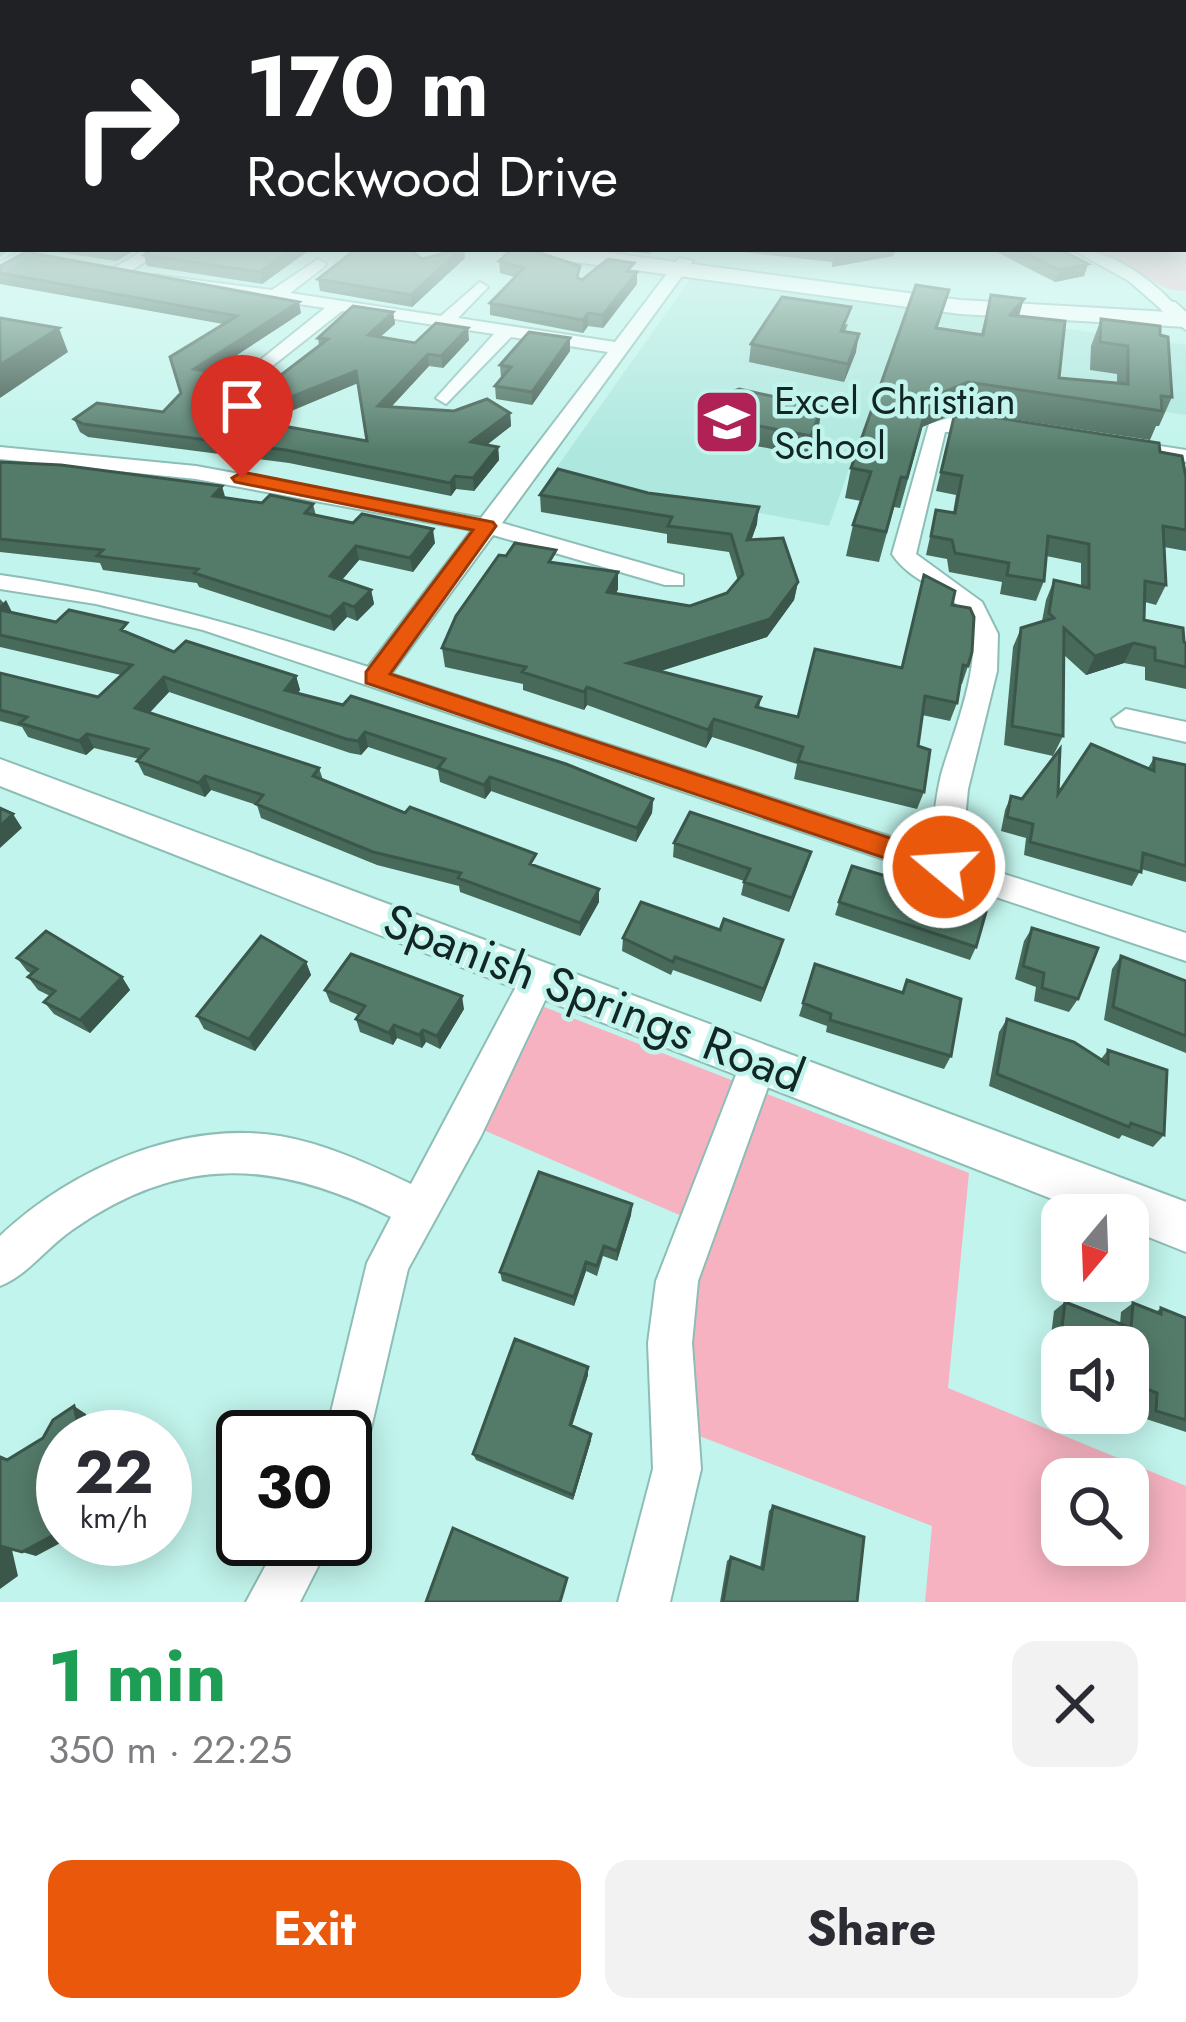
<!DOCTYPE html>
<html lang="en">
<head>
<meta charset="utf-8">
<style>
	:root { --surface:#fff; --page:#f2f2f3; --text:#2b2b33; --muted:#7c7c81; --accent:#ea580c }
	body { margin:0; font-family:Jost,sans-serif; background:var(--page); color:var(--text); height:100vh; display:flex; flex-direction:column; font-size:45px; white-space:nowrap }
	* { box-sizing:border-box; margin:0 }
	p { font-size:39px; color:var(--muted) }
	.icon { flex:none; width:66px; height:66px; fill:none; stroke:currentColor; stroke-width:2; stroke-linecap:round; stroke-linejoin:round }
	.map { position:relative; height:1602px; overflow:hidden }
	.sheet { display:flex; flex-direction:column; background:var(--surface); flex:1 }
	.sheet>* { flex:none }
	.guide { position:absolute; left:0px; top:0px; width:1188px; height:252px; box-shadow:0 6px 30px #0003; background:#202124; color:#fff; overflow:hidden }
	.needle { width:78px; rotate:199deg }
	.fabs { position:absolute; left:1041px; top:1194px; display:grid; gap:24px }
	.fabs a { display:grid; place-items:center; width:108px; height:108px; border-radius:24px; background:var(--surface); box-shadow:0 6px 30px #0003; font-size:60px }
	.speed { position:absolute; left:36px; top:1410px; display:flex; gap:24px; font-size:60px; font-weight:700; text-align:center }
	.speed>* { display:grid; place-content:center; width:156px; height:156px; border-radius:50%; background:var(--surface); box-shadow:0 6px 30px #0003; line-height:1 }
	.speed small { font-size:30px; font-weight:400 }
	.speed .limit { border:6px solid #111; border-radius:18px; background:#fff; color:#111 }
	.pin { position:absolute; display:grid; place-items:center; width:102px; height:102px; color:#fff; margin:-123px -51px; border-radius:50% 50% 50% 0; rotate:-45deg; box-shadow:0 0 12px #0007 }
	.pin .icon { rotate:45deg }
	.me { position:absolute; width:132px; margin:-66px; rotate:288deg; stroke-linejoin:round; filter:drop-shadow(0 0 9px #0008) }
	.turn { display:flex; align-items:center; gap:42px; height:252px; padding:0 48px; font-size:54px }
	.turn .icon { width:156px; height:156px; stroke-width:2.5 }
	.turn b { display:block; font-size:84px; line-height:102px }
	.round { display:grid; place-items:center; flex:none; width:126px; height:126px; border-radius:24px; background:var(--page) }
	.headline { display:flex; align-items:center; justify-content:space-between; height:204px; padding:0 48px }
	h1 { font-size:72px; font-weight:700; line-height:90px; color:#1e9e55 }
	.action { display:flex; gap:24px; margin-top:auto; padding:24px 48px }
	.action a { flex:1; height:138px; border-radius:24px; background:var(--accent); color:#fff; font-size:48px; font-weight:700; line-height:138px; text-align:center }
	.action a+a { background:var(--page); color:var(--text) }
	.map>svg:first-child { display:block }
	.built { fill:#ade7de }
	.green { fill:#f6b2c0; fill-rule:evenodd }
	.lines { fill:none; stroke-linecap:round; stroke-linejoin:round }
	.minor-casing { stroke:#8dbeb6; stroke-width:4 }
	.tertiary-casing { stroke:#8dbeb6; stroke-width:4 }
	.secondary-casing { stroke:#8dbeb6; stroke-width:4 }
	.minor { fill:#fff; fill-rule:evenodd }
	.tertiary { fill:#fff; fill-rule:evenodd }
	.secondary { fill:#fff; fill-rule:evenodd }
	.wall { fill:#486a5b; fill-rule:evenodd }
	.shaded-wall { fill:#3b564a }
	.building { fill:#547b6a; stroke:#3b564a; stroke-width:3; fill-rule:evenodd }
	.route { fill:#ea580c; stroke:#983908; stroke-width:3 }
	.labels { text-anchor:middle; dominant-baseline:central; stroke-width:9; stroke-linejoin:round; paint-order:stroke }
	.far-poi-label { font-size:39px; fill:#122624; stroke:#c1f4ec; text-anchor:start }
	.street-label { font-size:48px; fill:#122624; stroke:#c1f4ec }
</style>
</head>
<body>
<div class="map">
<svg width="1186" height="1602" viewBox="0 0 1186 1602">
	<rect width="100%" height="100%" fill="#c1f4ec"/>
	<path class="built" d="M691 278 1186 345V415L884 370 829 526 552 474Z"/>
	<path class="green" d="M1186 229V291L1171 290 1088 249H1185Z
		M529 1001 969 1173 948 1388 1186 1486V1602H925L932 1526 679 1428 698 1223 467 1123ZM1062 1479H1128V1545H1062Z"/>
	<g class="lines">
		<g class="minor-casing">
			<path id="minor" d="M146 249H165L126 274H114V268Z
				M1071 249C1110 249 1150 278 1176 306L1162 310 1129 281Z
				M679 258 693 261 502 523 683 575V585H665L493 535 391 674 931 850C933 825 935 800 941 775 951 738 991 646 964 612 944 587 911 583 892 554L929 424 955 416 997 422V430L990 432H945L916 554 982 602 998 634 997 671 968 789 961 860 1186 933V961L203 630 96 604 0 589V575C127 593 246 627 368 667L472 530 196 479 0 459V447L196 466 481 518 608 352 511 337 446 404 436 398 494 334 342 311 261 375 254 373V365L325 308 161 283 153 278 155 275 272 290 318 259 326 264 324 267 290 293 441 316 480 282 488 287 458 318 615 342Z
				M1121 440 1186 450V462L1114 450 1111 446Z
				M1126 709 1186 722V742L1116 726 1112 719Z
				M539 962 551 966 556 977 481 1136 408 1269 362 1467 345 1474V1437H325L367 1263 391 1217C276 1160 182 1153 72 1230 47 1247 28 1275 0 1286V1236C71 1169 181 1120 280 1136 326 1144 369 1164 411 1184L527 966Z
				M759 1045 772 1050 777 1062 698 1281 692 1343 701 1469 670 1602H618L653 1469 648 1343 656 1281 741 1062 746 1050Z
				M280 1539H332L300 1602H246Z"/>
		</g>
		<g class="tertiary-casing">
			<path id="tertiary" d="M25 249H48L0 276V262Z
				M1161 302H1175L1186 312V330L1161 310Z
				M0 759 1186 1202V1252L1128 1229V1215H1093L0 786Z"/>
		</g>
		<g class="secondary-casing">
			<path id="secondary" d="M520 249H580L960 300 1186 313V327L960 314 531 256Z"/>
		</g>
		<use href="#minor" class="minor"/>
		<use href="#tertiary" class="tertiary"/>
		<use href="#secondary" class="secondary"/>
	</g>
	<path class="wall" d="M50 249H137L116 261 51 251Z
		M625 249H654L650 254 625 251Z
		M716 249H896L893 256 832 267V262Z
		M991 249H1059L1088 264 1084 276 1055 282Z
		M308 251 262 284 147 266 144 255Z
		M465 258 412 307 320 291 318 279Z
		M499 261 582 280 634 272 637 284 603 328 588 326 583 333 490 315V303L515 277 500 273Z
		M0 273 301 313 211 372 261 383 281 375 319 346 318 338 393 312 395 324 380 337 415 343 469 340 443 368 429 366 391 407 510 413 511 426 487 445 498 447 499 460 474 491 456 489 451 496 289 463 88 437 80 432 74 419 163 412 181 393 223 324 0 284ZM358 383 367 441 263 423Z
		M991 295 1019 316 1059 378 1117 383V374L1090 370 1091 346 1101 319 1160 335 1172 397 1159 426H1156L1150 440 960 411 922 427 900 508 894 507 879 562 846 556 853 525 861 501 845 498 851 468 938 329 981 334Z
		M848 324 845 332 856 352 844 382 749 362 751 344Z
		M570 338V351L532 405 496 399 495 386 501 378 500 365Z
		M954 417 1160 452 1186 478V551L1164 547 1166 585 1156 605 1145 602 1144 620 1186 643V689L1145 680V667L1124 663 1086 675 1064 655 1063 736 1053 756 1004 745 1013 647 1021 628 1042 621 1046 600 1054 580 1081 586V563L1046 556 1044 581 1036 601 1000 594 1002 582 949 572 947 559 926 555 936 510 953 513 956 495 936 491Z
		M717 418 819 426 808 456 715 438Z
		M0 462 262 503 313 504 316 516 435 543 413 572 359 560 342 580 371 590 374 604 357 621 347 617 334 631 199 587 197 583 103 570 100 563 0 552Z
		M540 495 757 524 751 540 798 582 794 600 767 637 659 671 761 697 759 708 798 717 901 668 919 593 952 605 968 666 962 684H960L957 703 950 721 922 715 918 746 924 792 917 809 794 779 797 764 712 737 706 748 587 705 584 710 523 690V684L445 667 442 648 557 563 618 572V589L616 594 690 606 727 593 738 581 729 552 667 543V534L541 512Z
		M0 599 12 612 56 622 132 634 174 652 296 676 300 690 298 693 653 799 652 813 636 842 491 791 485 799 440 782 438 770 368 747 361 755 350 753 169 692 149 713 319 768 323 780 537 867 599 889V902L580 936 460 892 459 886 377 865 261 818 257 805 211 790 205 797 144 775 137 761 139 759 94 748 86 755 28 737 22 727 0 721V673L98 697 121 675 0 647Z
		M1154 758 1186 765V882L1141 869 1132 886 1024 855 1026 838 1001 831 1005 810 1011 796 1022 799 1058 794 1148 768Z
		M674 843 811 852 789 912 741 895 744 881 673 857Z
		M839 902 961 903 976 947 970 960 835 915Z
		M1032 928 1078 999 1069 1012 1034 1001 1036 987 1015 979 1024 941Z
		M720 930 783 940 761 1002 673 970 671 975 622 951 623 938Z
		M1121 956 1186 981V1053L1104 1020 1112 969Z
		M17 958 122 977 130 990 90 1033 54 1014 44 1002 50 996 38 990 28 977 32 974 27 971Z
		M306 962 311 975 255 1051 204 1029 197 1016Z
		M815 964 902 992 907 980 951 1056 944 1069 826 1032 827 1026 799 1016Z
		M325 990 464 1009 440 1049 426 1042 422 1048 397 1038 393 1045 360 1032 356 1019 359 1015 330 1002Z
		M1007 1019 1101 1059 1108 1050 1164 1135 1153 1147 1122 1135 1119 1139 989 1086 999 1032Z
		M632 1204 631 1215 617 1261 603 1256 597 1276 586 1271 574 1306 502 1281 500 1272Z
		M1065 1302 1120 1324 1121 1312 1133 1303 1156 1312 1161 1308 1186 1318V1432L1143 1418 1144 1400 1128 1394V1347H1062V1366L1048 1360 1054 1311Z
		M588 1367V1375L572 1426 591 1440 573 1500 476 1460 473 1454Z
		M773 1506 857 1602H720L727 1561 731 1557 760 1568 769 1511Z"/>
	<path class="shaded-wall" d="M3 239V249H10L0 257V241Z
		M114 249H137L116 261Z
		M292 249H317L308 251 262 284 260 272Z
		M461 249H464L465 258 412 307 411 295Z
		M867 249H896L893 256 832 267 834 255Z
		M1088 264 1084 276 1055 282 1059 270Z
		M637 272V284L603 328V315Z
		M1024 299 1016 326 1010 315Z
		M299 302 301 313 197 381 194 369Z
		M393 312 395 324 369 347 368 335Z
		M588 313V326L583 333V320Z
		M59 328 68 352 0 398V365Z
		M468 328 469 340 443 368 441 356Z
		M859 334 856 352 844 382 848 364Z
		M570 338V351L532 405V392Z
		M428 354 429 366 380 419 378 406Z
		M356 371 358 383 242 431 238 418Z
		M968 382 960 411 922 427 900 508 929 398Z
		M822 407 819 426 808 456 811 436Z
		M510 413 511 426 473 455 471 442Z
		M498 447 499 460 474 491 473 478Z
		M455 476 456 489 451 496 450 483Z
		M222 486 226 500 213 496Z
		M759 507 757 524 745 558 747 540Z
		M433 529 435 543 413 572 410 558Z
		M356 546 359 560 333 590 330 576Z
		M618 572V589L607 610V592Z
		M798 582 794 600 767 637 627 682 628 663Z
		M371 590 374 604 357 621 354 607Z
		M6 600 13 614H0V606Z
		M344 603 347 617 334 631 330 617Z
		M1134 643 1124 663 1086 675 1095 656Z
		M296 676 300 690 289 704 285 690Z
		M164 677 169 692 141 722 135 708Z
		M587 687V705L584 710V692Z
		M714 719 712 737 706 748 708 730Z
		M365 732 368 747 361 755 358 741Z
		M87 734 94 748 86 755 79 741Z
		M205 776 211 790 205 797 199 783Z
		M490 777 491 791 485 799 484 785Z
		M653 799 652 813 636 842 637 828Z
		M13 814 22 828 0 848V826Z
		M811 852 807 866 789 912 792 898Z
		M599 889V902L580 936V923Z
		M783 940 780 953 761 1002 764 989Z
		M306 962 311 975 255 1051 249 1039Z
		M122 977 130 990 90 1033 80 1020Z
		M462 996 464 1009 440 1049 437 1036Z
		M394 1025 397 1038 393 1045 389 1033Z
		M423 1030 426 1042 422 1048 419 1035Z
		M632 1204 631 1215 617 1261V1251Z
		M586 1262V1271L574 1306V1297Z
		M588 1367V1375L570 1432V1425Z
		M74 1406 86 1414 91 1437H81Z
		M591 1434V1440L573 1500V1495Z
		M63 1530V1539H68L36 1556 22 1552Z
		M0 1546 12 1550 18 1576 0 1589Z"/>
	<path class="building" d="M152 249H292L260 272 144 255Z
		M356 249H409L422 259 461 249 411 295 318 279Z
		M512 249H528L580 266 577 277 582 280 608 259 634 263 627 271 637 272 603 315 588 313 583 320 490 303 524 268 499 261Z
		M822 249H867L834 255 833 250Z
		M1017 249H1059L1088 264 1059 270Z
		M26 252 299 302 194 369 261 383 281 375 328 339 318 338 353 306 393 312 368 335 415 343 436 323 468 328 441 356 428 354 378 406 454 411 487 399 510 413 471 442 498 447 473 478 455 476 450 483 286 450 83 424 74 419 97 403 163 412 181 393 170 357 237 316 0 273V266ZM356 371 367 441 238 418Z
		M916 285 949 290 936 328 983 335 991 295 1024 299 1010 315 1065 321 1059 378 1128 384V346L1100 342 1101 319 1160 326V335L1168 337 1172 397 1161 396 1162 411 968 382 929 398 907 478 901 477 886 532 853 525 871 472 851 468Z
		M782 297 851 307 841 331 859 334 848 364 751 344Z
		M0 318 59 328 0 365Z
		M529 332 570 338 532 392 495 386 511 367 500 365Z
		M739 389 822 407 811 436 717 418 729 393Z
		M967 413 1159 443 1160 452 1182 456 1186 478V530L1163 526 1166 585 1145 581 1144 620 1183 628 1184 642 1186 643V667L1155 660V648L1134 643 1095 656 1064 628 1063 736 1012 726 1021 628 1054 618 1049 613 1054 580 1089 588V544L1048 536 1044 581 1007 575 1009 563 955 553 952 540 931 536 936 510 955 513 962 476 941 472 954 417Z
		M0 462 61 465 222 486 213 496 262 503 270 495 313 504 305 513 353 523 362 514 433 529 410 558 356 546 330 576 371 590 354 607 344 603 330 617 194 573 198 569 97 556 103 550 0 539Z
		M558 469 648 493 759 507 747 540 783 538 798 582 770 619 628 663 761 697 756 707 798 717 815 649 902 668 924 575 955 591 952 605 970 608 974 617 972 652 968 666 963 665 957 703 925 696 918 746 930 750 924 792 798 761 803 747 714 719 708 730 587 687 584 692 522 672 526 667 442 648 456 616 499 555 506 556 515 543 556 550 549 562 618 572 607 592 690 606 727 593 743 574 731 534 668 526 672 517 540 495Z
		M0 610 56 622 69 610 127 623 121 630 174 652 186 641 296 676 285 690 343 705 351 696 566 764 653 799 637 828 490 777 484 785 438 768 445 759 365 732 358 741 346 739 164 677 135 708 319 768 313 776 405 813 410 807 536 854 530 864 599 889 580 923 458 878 461 873 373 852 256 804 263 795 205 776 199 783 137 761 148 749 87 734 79 741 20 723 27 717 0 710V673L98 697 132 665 0 635Z
		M1091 744 1154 771V758L1186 765V866L1143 853 1141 872 1030 842 1033 824 1007 817 1011 796 1022 799 1060 749 1058 794Z
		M0 808 13 814 0 826Z
		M690 812 811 852 792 898 744 882 750 869 674 843Z
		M852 866 960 898 961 903 986 912 976 947 839 902Z
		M641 902 720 930 724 919 783 940 764 989 675 957 673 962 623 938Z
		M1032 928 1098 948 1078 999 1042 988 1044 973 1023 966Z
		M46 931 122 977 80 1020 44 1002 55 991 28 977 37 969 17 958Z
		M261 936 306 962 249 1039 197 1016Z
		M351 954 462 996 437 1036 423 1030 419 1035 394 1025 389 1033 356 1019 365 1006 325 990Z
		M1121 956 1186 981V1036L1113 1007Z
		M815 964 903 993 907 980 961 999 951 1056 830 1020 831 1014 803 1003Z
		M1007 1019 1074 1042 1108 1064V1050L1167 1070 1164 1135 1131 1123 1129 1127 997 1074Z
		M539 1172 632 1204 617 1251 604 1246 597 1266 586 1262 574 1297 500 1272Z
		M1065 1302 1131 1328 1133 1303 1161 1314V1308L1186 1318V1420L1156 1411 1157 1393 1128 1381V1347H1062V1353L1059 1352Z
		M515 1339 588 1367 570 1425 591 1434 573 1495 473 1454Z
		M74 1406 81 1437H63V1530L22 1552 0 1546V1457L7 1460 43 1438 53 1420Z
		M773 1506 864 1537 857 1602H723L731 1557 763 1569Z
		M453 1528 567 1578 560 1602H426Z"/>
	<linearGradient id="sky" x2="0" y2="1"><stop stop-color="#8ea5db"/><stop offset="0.51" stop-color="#e3faf6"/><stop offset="1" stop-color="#e3faf6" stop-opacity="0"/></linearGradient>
	<rect width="1186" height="453" fill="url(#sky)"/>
	<path class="route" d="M242 472 493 522 496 526 390 674 954 859 959 867 954 875 944 878 366 683V672L473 530 235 482 232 478Z"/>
	<defs>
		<g id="school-square" transform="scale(3.45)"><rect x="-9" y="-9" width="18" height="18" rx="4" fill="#b02156" stroke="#c1f4ec"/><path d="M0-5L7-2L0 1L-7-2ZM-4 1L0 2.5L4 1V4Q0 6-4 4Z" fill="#fff"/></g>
	</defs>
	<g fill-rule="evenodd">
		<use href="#school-square" x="727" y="422"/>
	</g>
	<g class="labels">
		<g class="far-poi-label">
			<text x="774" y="400">Excel Christian<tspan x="774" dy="45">School</tspan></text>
		</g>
		<g class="street-label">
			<text transform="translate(594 998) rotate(21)">Spanish Springs Road</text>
		</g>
	</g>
</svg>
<div class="fabs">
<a><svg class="needle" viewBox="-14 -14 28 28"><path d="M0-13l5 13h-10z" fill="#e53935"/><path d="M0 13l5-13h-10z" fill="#7c7c81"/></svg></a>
<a><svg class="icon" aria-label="sound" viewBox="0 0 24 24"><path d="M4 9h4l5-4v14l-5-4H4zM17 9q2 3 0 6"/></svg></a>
<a><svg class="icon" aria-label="search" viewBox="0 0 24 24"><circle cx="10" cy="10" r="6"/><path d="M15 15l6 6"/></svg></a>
</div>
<div class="speed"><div>22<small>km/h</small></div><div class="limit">30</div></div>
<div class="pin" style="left:242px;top:478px;background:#d93025"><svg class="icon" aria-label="arrive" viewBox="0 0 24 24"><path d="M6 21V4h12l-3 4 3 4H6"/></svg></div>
<svg class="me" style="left:944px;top:867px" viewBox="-20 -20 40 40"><circle r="17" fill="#ea580c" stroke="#fff" stroke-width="3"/><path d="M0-11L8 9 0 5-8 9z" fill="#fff"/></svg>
<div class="guide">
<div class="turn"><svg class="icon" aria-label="right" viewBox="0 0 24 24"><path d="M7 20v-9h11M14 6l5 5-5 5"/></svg><div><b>170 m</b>Rockwood Drive</div></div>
</div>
</div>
<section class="sheet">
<div class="headline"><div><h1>1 min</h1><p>350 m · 22:25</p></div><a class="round"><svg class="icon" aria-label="close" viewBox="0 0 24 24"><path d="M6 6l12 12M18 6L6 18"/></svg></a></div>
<div class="action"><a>Exit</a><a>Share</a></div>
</section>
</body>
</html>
